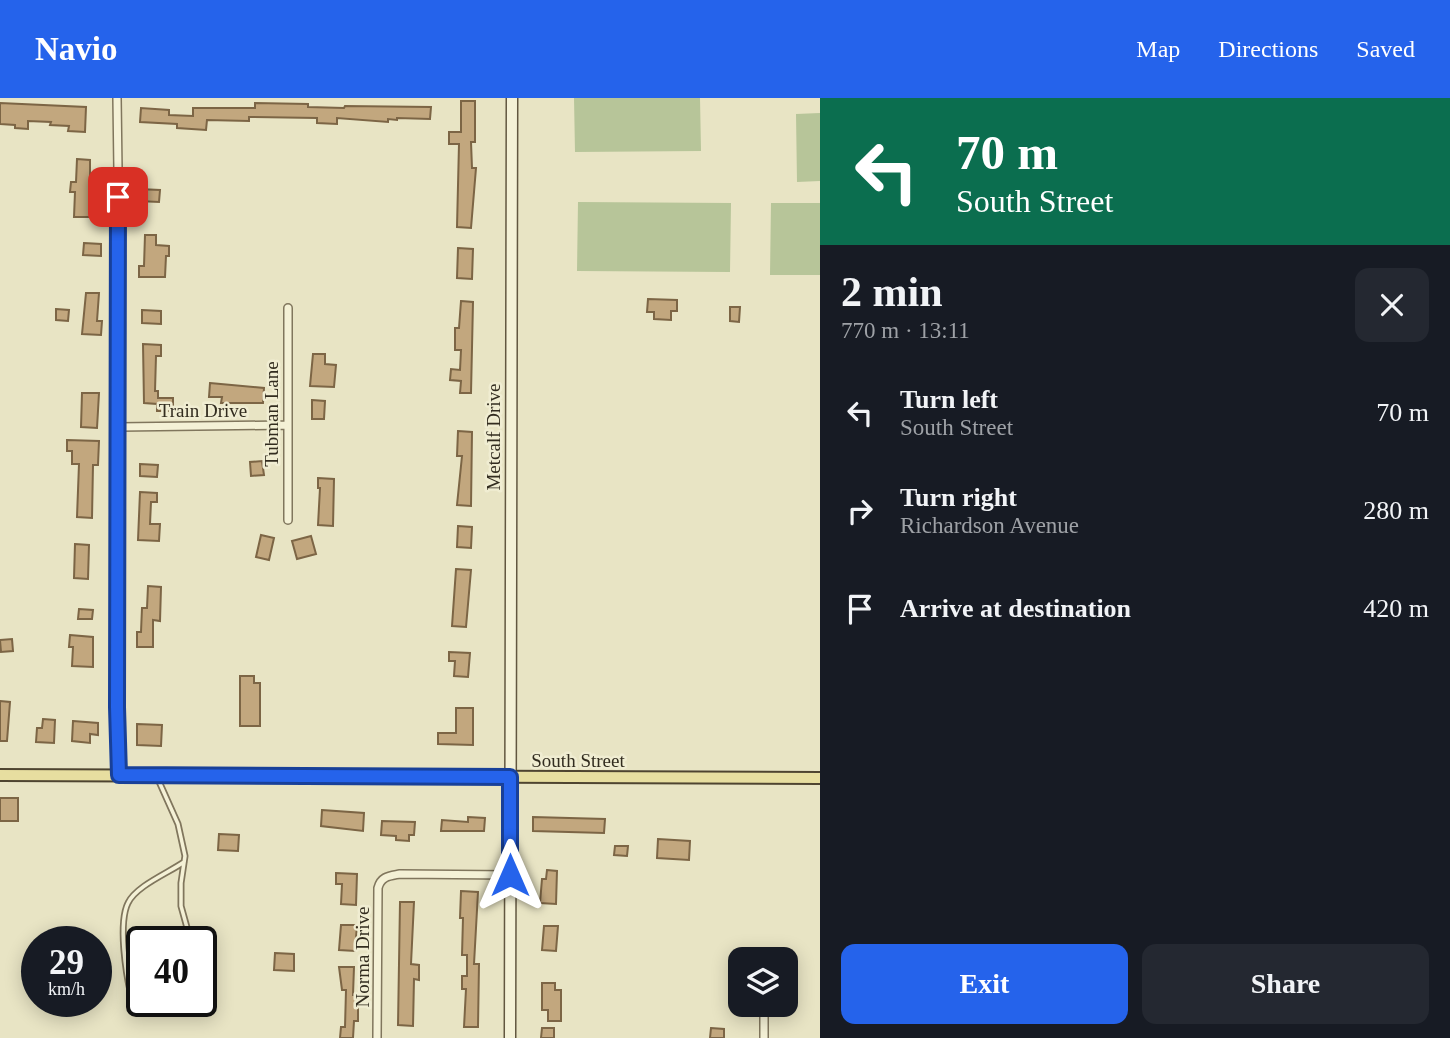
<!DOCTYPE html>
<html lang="en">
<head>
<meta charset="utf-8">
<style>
	:root { --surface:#171b24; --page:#242831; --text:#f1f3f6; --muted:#9ea1a6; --accent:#2563eb }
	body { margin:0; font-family:"Times New Roman",serif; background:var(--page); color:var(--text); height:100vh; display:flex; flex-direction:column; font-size:26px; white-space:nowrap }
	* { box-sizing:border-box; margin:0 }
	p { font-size:23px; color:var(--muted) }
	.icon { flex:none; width:38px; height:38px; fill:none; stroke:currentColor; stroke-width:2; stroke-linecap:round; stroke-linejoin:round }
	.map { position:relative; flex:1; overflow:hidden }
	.sheet { display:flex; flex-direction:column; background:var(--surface); width:630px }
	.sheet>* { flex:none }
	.banner { background:#0b6e4f; color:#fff; overflow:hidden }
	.tools { position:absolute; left:728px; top:849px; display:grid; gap:14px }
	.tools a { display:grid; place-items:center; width:70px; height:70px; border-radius:14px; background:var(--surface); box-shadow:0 4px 18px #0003; font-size:35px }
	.speed { position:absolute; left:21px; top:828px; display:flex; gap:14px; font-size:35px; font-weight:700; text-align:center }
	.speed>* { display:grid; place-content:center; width:91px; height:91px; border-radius:50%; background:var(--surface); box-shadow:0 4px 18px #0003; line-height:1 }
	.speed small { font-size:18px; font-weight:400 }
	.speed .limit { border:4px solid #111; border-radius:10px; background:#fff; color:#111 }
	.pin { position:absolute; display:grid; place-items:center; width:60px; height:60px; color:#fff; margin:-30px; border-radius:14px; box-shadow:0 4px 10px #0006 }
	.me { position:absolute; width:77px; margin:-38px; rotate:0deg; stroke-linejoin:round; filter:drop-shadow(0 0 5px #0008) }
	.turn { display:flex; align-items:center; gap:24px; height:147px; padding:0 21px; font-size:32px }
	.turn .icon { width:91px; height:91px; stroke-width:2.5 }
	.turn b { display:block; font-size:49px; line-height:60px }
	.round { display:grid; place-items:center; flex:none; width:74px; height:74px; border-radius:14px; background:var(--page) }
	.summary { display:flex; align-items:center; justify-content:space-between; height:119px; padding:0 21px }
	h1 { font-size:42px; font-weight:700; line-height:52px }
	.action { display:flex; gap:14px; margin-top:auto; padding:14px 21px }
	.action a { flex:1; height:80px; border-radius:14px; background:var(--accent); color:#fff; font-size:28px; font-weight:700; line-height:80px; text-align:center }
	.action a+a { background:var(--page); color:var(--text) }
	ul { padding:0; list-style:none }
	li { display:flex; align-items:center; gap:21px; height:98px; padding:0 21px }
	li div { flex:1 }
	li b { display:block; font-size:26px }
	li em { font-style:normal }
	header { display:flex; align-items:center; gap:42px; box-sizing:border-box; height:98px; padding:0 35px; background:var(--accent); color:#fff }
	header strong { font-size:33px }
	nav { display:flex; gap:38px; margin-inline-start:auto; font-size:24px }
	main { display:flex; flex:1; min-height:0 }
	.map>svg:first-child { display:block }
	.green { fill:#b7c599 }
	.building { fill:#c2a77e; stroke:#7c6545; stroke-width:2 }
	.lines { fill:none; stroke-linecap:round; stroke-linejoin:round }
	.lane-casing { stroke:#80765d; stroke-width:7 }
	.street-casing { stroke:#80765d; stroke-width:10 }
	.secondary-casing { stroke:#625740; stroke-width:13 }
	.primary-casing { stroke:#4e4430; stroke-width:14 }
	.lane { stroke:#f4f1d6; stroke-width:3.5 }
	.street { stroke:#f4f1d6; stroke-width:7 }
	.secondary { stroke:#f4f1d6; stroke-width:10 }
	.primary { stroke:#e7dea0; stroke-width:10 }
	.route-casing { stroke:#184099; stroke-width:18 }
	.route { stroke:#2563eb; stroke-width:12 }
	.labels { text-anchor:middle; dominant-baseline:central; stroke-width:5; stroke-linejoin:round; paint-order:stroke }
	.street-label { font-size:19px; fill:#322c1f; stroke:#f0edd2 }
</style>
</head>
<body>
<header>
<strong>Navio</strong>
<nav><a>Map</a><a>Directions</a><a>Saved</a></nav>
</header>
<main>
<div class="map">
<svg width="820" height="940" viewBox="0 0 820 940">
	<rect width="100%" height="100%" fill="#e8e4c4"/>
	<path class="green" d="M574 0H700L701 53 575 54Z
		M820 15V83L797 84 796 16Z
		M578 104 731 105 730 174 577 173Z
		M771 105H820V177H770Z"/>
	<path class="building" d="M461 3H475V44H471L472 70H476L471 130 457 129 459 46H449V34H461Z
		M0 5 86 9 85 34 68 33 69 28 50 27 51 24 28 23V31L15 30V27L0 26Z
		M255 5 308 6V9L344 10 345 8 431 9 430 21 397 20V22L388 21V24L337 20V26L317 25V20L249 19V23L207 22 206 32 177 30V26L140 24 141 10 169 12V17L193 18V10H255Z
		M77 61 90 62V119H74L75 94H70L71 84H76Z
		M138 91 160 92 159 104 138 103Z
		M145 137H156V147L169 148V158H166L165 179H139V168H144Z
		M84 145 101 146V158L83 157Z
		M458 150 473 151 472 181 457 180Z
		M86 195H99L97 223H102L101 237 82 236Z
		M648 201 677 202V213H671V222L654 221V214H647Z
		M461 203 473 204 471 295H460L461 283 450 282 451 271 460 272 461 252H455V230H459Z
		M730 209H740L739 224 730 223Z
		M56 211 69 212 68 223 56 222Z
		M142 212 161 213V226L142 225Z
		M143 246 161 247V258H156L155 293H158V300H173V313H157V306L144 305Z
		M313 256H325V266L336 267 334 289 310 288Z
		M210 285 264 290 263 305H221L222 299H209Z
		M82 295H99L97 330 81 329Z
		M312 302 325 303 324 321H312Z
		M458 333 472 334 471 408 457 407 462 358H457Z
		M67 342 99 343 98 367H93L92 420 77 419 79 366H72V353H67Z
		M262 363 264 377 251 378 250 364Z
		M140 366 158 367 157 379 140 378Z
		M318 380 334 381 333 428 318 427 320 390H318Z
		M140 394 157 395V404H151L150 426H160L159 443 138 442Z
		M458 428 472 429 471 450 457 449Z
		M261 437 274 440 269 462 256 459Z
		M311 438 316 456 297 461 292 443Z
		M75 446 89 447 88 481 74 480Z
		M456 471 471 472 466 529 452 528Z
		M148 488 161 489 160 523 153 522V549H137V534H141L142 510H147Z
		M79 511 93 512 92 521H78Z
		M70 537 93 539V569L72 568 73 549H69Z
		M12 541 13 553 1 554 0 542Z
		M449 554 470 555 468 579 454 578 455 563H449Z
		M240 578H254V585H260V628H240Z
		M0 603 10 604 7 643H0Z
		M456 610H473V647L438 646V635H456Z
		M43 621 55 622 54 645 36 644 37 630H42Z
		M73 623 98 625V637L90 636V645L72 643Z
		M137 626 162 627 161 648 137 647Z
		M0 700H18V723H0Z
		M322 712 364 715 363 733 321 728Z
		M468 719 485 720 484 733H441L442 722 468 724Z
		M533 719 605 721 604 735 533 733Z
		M382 723 415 724 414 737H409V743L396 742V738L381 737Z
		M219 736 239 737 238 753 218 752Z
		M658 741 690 743 689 762 657 760Z
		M615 748H628L627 758 614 757Z
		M547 772 557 773 556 806 540 805 542 781H546Z
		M336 775 357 776 356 807 341 806 342 786H336Z
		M461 793 478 794 474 866H479L478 929H464L466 891H462V878H467V857H462L463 820H460Z
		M400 804H414L411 866 419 867V882L414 881 413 928 398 927Z
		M341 827H357L355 853 339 852Z
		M544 828H558L556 853 542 852Z
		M275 855 294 856V873L274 872Z
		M129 862H142V877L131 876Z
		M339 869H354L353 897H358V923H354L353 940H340L341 929H345L346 892H342Z
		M542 885H555V892H561V923H548V912H542Z
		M542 930H554V940H541Z
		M711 930 724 931V940H710Z"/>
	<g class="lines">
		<g class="lane-casing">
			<path id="lane" d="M157 679 178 726 185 758 181 785V808L191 844
				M131 897C126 876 118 825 128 805 136 788 168 775 184 764
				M153 915 185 903"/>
		</g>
		<g class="street-casing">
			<path id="street" d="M117 0 119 145 117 609 119 677
				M288 210V422
				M119 329 287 327
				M377 940 378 790C381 778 390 778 400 776L510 777
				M764 940V906"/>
		</g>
		<g class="secondary-casing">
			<path id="secondary" d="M510 940 512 0"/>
		</g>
		<g class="primary-casing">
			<path id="primary" d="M0 677 820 680"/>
		</g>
		<use href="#lane" class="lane"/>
		<use href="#street" class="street"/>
		<use href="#secondary" class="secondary"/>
		<use href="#primary" class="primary"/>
	</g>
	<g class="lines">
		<g class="route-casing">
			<path id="route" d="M118 99 117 609 119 677 510 679V777"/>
		</g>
		<use href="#route" class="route"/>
	</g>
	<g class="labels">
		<g class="street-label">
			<text x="203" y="312">Train Drive</text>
			<text transform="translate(271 316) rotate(-90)">Tubman Lane</text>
			<text transform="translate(493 339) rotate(-90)">Metcalf Drive</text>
			<text x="578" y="662">South Street</text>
			<text transform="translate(362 859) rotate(-90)">Norma Drive</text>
		</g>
	</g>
</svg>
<div class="tools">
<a><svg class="icon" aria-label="layers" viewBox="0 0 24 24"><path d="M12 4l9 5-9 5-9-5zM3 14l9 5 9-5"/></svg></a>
</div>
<div class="speed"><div>29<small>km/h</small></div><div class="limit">40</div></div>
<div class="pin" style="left:118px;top:99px;background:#d93025"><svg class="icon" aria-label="arrive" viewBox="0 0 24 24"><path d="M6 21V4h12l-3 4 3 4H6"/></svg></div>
<svg class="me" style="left:510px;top:777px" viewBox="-20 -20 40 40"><path d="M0-17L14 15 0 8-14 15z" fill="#2563eb" stroke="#fff" stroke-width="4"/></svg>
</div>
<section class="sheet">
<div class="banner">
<div class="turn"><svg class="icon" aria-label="left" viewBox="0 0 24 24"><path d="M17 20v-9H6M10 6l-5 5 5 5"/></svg><div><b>70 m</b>South Street</div></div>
</div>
<div class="summary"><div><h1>2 min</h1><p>770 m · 13:11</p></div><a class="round"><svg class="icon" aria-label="close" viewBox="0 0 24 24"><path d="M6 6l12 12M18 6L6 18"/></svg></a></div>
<ul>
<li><svg class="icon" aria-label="left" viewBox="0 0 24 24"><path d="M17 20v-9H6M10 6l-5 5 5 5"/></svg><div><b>Turn left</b><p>South Street</p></div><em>70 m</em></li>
<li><svg class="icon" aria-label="right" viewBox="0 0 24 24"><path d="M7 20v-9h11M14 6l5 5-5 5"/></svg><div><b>Turn right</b><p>Richardson Avenue</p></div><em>280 m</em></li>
<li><svg class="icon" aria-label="arrive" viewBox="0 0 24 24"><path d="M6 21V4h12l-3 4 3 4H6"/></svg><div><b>Arrive at destination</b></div><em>420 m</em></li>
</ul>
<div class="action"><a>Exit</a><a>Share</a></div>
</section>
</main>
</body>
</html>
